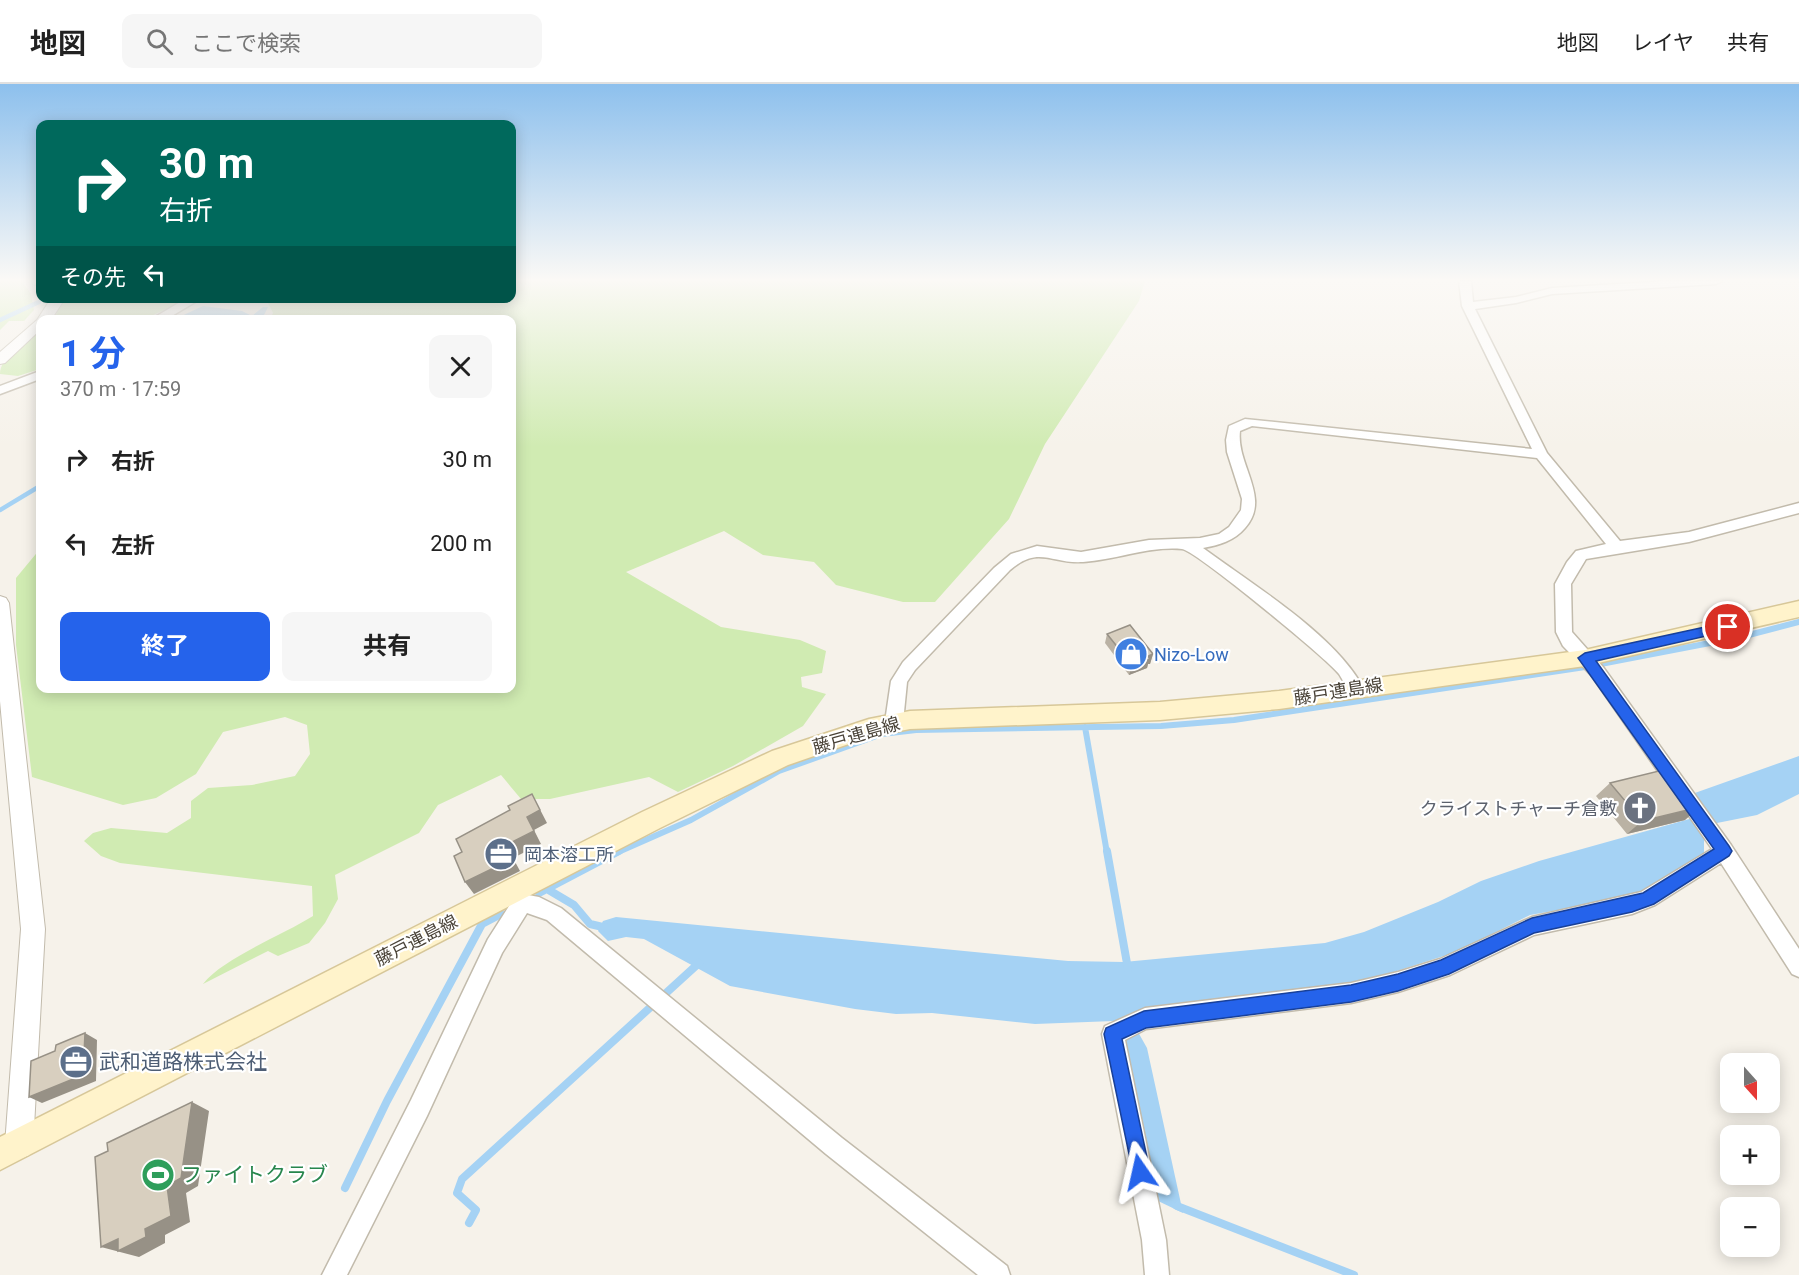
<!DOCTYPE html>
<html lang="ja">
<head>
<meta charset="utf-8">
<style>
	:root { --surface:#fff; --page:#f6f6f6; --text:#222; --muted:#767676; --line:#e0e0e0; --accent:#2563eb }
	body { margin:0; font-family:Roboto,"Noto Sans JP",sans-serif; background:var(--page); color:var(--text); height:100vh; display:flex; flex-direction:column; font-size:22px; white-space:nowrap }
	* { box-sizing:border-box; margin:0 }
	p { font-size:20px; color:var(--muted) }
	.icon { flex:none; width:33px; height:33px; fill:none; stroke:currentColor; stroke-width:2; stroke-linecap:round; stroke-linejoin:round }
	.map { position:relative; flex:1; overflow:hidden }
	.side { position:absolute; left:36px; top:231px; width:480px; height:378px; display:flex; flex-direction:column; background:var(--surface); border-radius:12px; box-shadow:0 3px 15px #0003 }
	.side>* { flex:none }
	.hud { position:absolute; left:36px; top:36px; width:480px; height:183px; border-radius:12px; box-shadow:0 3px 15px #0003; background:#00695c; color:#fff; overflow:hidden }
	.needle { width:39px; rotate:159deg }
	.controls { position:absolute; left:1720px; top:969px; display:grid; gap:12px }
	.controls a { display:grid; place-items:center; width:60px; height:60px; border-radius:12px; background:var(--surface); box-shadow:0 3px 15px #0003; font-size:30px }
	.pin { position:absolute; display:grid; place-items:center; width:51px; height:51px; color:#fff; margin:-26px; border:3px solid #fff; border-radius:50%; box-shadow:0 2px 6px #0007 }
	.me { position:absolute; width:66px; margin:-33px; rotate:349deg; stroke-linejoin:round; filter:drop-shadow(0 0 4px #0008) }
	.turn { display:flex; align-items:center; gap:21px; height:126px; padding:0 24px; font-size:27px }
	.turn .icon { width:78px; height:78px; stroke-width:2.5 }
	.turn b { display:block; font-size:42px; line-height:51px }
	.then { display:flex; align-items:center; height:57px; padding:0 24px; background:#0003; gap:12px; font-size:22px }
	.round { display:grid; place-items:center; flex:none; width:63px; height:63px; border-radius:12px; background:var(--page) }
	.summary { display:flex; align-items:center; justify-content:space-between; height:102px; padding:0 24px }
	h1 { font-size:36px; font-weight:700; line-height:45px; color:var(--accent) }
	.primary-button { display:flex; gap:12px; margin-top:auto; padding:12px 24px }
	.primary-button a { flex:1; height:69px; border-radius:12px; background:var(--accent); color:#fff; font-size:24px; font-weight:700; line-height:69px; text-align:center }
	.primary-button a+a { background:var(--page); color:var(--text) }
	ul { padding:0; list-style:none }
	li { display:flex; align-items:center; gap:18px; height:84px; padding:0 24px }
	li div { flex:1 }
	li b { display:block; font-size:22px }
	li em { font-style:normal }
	header { display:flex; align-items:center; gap:36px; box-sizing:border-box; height:84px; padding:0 30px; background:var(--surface); border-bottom:2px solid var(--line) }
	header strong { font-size:28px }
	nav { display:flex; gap:33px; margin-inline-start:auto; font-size:21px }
	.search { width:420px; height:54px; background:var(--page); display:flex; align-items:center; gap:15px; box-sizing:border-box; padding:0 21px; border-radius:12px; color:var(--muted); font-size:22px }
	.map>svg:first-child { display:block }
	.green { fill:#d0ebb2 }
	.water { fill:#a5d2f4 }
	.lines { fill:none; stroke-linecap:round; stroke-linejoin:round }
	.stream-far2 { stroke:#a5d2f4; stroke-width:4.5 }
	.stream-far1 { stroke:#a5d2f4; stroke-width:6 }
	.stream { stroke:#a5d2f4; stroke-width:8 }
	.minor-casing { stroke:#c2bbac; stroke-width:3 }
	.tertiary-casing { stroke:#c2bbac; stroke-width:2 }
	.secondary-casing { stroke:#d7c799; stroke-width:3 }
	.minor { fill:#fff; fill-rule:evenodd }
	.tertiary { fill:#fff; fill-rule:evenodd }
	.secondary { fill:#fff3cb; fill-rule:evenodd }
	.wall { fill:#bab2a4 }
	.shaded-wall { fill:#979186 }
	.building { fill:#d8cfbf; stroke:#979186; stroke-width:1.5 }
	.route { fill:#2563eb; stroke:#184099; stroke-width:1.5 }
	.labels { text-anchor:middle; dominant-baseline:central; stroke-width:4.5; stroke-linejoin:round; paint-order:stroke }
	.shop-label { font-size:18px; fill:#366cbe; stroke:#fff; text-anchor:start }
	.street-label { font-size:18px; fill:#4a4338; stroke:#fff }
	.worship-label { font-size:18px; fill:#5b616d; stroke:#fff; text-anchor:end }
	.service-label { font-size:18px; fill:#4e5e75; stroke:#fff; text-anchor:start }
	.near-service-label { font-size:21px; fill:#4e5e75; stroke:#fff; text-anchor:start }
	.near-leisure-label { font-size:21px; fill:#27864d; stroke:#fff; text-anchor:start }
</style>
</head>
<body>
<header>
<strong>地図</strong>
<div class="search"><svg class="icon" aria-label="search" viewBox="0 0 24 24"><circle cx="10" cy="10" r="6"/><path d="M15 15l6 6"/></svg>ここで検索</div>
<nav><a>地図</a><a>レイヤ</a><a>共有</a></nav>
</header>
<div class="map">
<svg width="1799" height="1191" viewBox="0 0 1799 1191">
	<rect width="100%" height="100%" fill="#f6f2ea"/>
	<path class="green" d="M0 197H22L31 210 34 226 24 237H9L0 246Z
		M512 197H1145L1139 217 1045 360 1009 435 935 518H903L836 501 814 478 763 471 724 447 626 488 721 543 800 556 826 567 822 589 801 593 802 603 826 610 803 642 733 682 678 708 649 693 550 715H521L501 691 438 721 419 749 335 791 338 815 325 839 309 859 278 872 268 867 203 900C223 874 283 851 313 832L312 802 120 779 101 772 84 757 93 749 111 744 167 749 191 734V717L208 704 252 701 295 692 310 670 307 641 285 633 223 648 196 690 156 714 123 721 32 693 16 561V494L40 465V604H512V236L270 235 273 229 266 215 204 218 207 215 512 214Z
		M61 215H187L145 235 50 236 56 231Z
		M40 244V285L18 292 0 290C0 272 28 255 40 244Z"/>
	<path class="water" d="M203 222 242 227 252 232 263 223H268L262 235H175Z
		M1799 672V710L1757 731 1712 740 1692 710Z
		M1693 734 1704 750V770L1631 813 1530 831 1456 868 1347 903 1183 921 1131 929 1114 937 1035 940 932 929 896 930 855 925 730 902 644 855 626 853 608 857 598 847 603 837 616 833 1068 877 1124 878 1325 859 1364 848 1438 818 1481 797 1539 777Z
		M1138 948 1147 964 1183 1129 1154 1115 1121 956Z"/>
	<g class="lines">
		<path class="stream-far2" d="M0 236 39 218
			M0 426 40 402"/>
		<path class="stream-far1" d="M1085 643 1107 769
			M616 769 691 736 779 687 882 650 916 646 1161 642 1234 636 1585 583 1741 553 1799 538"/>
		<path class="stream" d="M1107 767 1128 885
			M547 805 574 821 590 840 607 844
			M539 809 619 767
			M345 1104 387 1017 482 840 501 830
			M1177 1122 1354 1191
			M469 1139 476 1126 457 1109 462 1095 699 879"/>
		<g class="minor-casing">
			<path id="minor" d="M1459 197H1471L1473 218 1516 213 1552 204 1669 197H1722L1716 200 1552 210 1516 219 1475 225 1547 369 1620 457 1689 448 1799 419V429L1689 458 1586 475 1571 500 1572 548 1603 583 1731 761 1799 865V893L1792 890 1721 779 1655 821 1632 830 1534 851 1450 891 1398 908 1351 919 1146 945 1125 956 1166 1156 1169 1191H1145L1142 1156 1102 950 1105 942 1145 924 1351 899 1398 888 1440 875 1532 833 1641 808 1712 765 1591 591 1563 562 1556 548 1555 500 1567 478 1576 467 1606 460 1537 374 1252 342 1240 347C1236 381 1272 414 1245 444 1234 457 1219 461 1203 464 1253 501 1335 550 1364 605L1362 610H1350C1346 603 1343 596 1339 590 1325 573 1195 466 1182 465 1148 462 1116 476 1083 478 1051 480 1039 461 1010 486L915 586 907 598 903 638 900 643H888L885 638 891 597 903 578 994 484 1011 470 1037 462 1081 468 1149 456 1200 454 1219 450 1229 443 1241 426 1242 415 1227 368 1226 356 1229 342 1245 335 1532 365 1462 222Z
				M187 214H202L165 236H150Z
				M40 287V295L0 310V302Z
				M514 797 521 800 528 811 539 813 561 824 842 1054 1007 1182 1010 1191H978L826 1070 547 836 527 829 502 869 427 1032 347 1191H322L411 1016 488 855 511 819 504 806 507 800Z"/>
		</g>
		<g class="tertiary-casing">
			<path id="tertiary" d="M32 197H40V202L33 200Z
				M47 214H61L62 219 51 236H40V246L5 279 0 280V268L37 236 48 219Z
				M0 512 6 514 9 519 45 845 33 1061 29 1071 19 1075 9 1071 5 1061 21 845 0 617Z"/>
		</g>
		<g class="secondary-casing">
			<path id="secondary" d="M1799 517V533L1585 582 1279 625 1160 636 910 645 869 653 788 681 660 744 0 1086V1053L642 728 772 667 869 635 910 627 1160 618 1279 607 1585 566Z"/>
		</g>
		<use href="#minor" class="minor"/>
		<use href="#tertiary" class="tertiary"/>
		<use href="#secondary" class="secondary"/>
	</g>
	<path class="wall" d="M1107 550 1153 570 1150 580H1148L1147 584 1129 591 1105 559Z
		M1610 699 1685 736 1627 750 1596 712Z"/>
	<path class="shaded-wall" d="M1153 570 1150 580H1148L1147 584 1129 591 1132 581 1148 572Z
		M532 710 547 739 534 746 541 760 513 774 520 787 474 810 465 798 506 761 527 733Z
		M1700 723 1685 736 1627 750 1642 737Z
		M85 949 97 956 96 997 42 1019 29 1013Z
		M192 1018 209 1027 198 1102 186 1109 190 1138 165 1151V1159L139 1173 101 1163 118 1155 145 1145 167 1102Z"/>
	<path class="building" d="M1130 541 1153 570 1148 572 1150 575 1132 581 1107 550Z
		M1667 685 1700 723 1642 737 1610 699Z
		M532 710 540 726 527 733 534 747 506 761 512 775 465 798 454 772 462 768 456 755 510 726 508 722Z
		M85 949 83 991 29 1013 31 977 55 967 56 961Z
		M192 1018 181 1094 167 1102 171 1132 145 1145 146 1153 118 1167V1155L101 1163 95 1073 108 1067 107 1059Z"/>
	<linearGradient id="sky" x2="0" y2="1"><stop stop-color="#8dc0ed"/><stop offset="0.54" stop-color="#fbf9f6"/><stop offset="1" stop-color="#fbf9f6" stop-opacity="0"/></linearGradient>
	<rect width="1799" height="363" fill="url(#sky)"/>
	<path class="route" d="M1728 538 1733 539V546L1596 577 1729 762 1732 767 1729 772 1654 820 1632 828 1534 849 1449 890 1398 907 1351 918 1146 944 1122 955 1150 1088 1147 1094 1140 1097 1134 1094 1104 950 1106 944 1144 927 1351 901 1398 890 1441 876 1532 834 1643 809 1714 765 1578 574 1585 569Z"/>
	<defs>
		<g id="shop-disc" transform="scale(1.725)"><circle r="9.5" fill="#3f7fe0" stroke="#fff"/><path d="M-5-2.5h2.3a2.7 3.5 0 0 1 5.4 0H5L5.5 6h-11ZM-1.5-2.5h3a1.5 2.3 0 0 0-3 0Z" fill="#fff"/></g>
		<g id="church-disc" transform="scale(1.725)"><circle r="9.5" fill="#6b7280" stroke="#fff"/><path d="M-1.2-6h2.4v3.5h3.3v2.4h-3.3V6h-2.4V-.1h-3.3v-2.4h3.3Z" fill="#fff"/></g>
		<g id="office-disc" transform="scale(1.725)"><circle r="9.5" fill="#5c6f8a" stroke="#fff"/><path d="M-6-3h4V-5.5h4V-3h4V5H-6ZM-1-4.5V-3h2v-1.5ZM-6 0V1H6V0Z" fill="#fff"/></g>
		<g id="stadium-disc" transform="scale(1.725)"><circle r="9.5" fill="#2e9e5b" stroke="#fff"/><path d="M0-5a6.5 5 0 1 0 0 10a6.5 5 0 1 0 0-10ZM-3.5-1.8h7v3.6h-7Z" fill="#fff"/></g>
	</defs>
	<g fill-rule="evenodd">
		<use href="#shop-disc" x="1131" y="570"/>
		<use href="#church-disc" x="1640" y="724"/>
		<use href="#office-disc" x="501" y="770"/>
		<use href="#office-disc" x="76" y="978"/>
		<use href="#stadium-disc" x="158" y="1091"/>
	</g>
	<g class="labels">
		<g class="shop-label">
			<text x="1154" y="570">Nizo-Low</text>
		</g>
		<g class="street-label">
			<text transform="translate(1338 607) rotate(-9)">藤戸連島線</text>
			<text transform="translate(856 651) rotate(-16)">藤戸連島線</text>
			<text transform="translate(416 856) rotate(-27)">藤戸連島線</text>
		</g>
		<g class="worship-label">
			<text x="1617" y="724">クライストチャーチ倉敷</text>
		</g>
		<g class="service-label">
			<text x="524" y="770">岡本溶工所</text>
		</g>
		<g class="near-service-label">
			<text x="99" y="978">武和道路株式会社</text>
		</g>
		<g class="near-leisure-label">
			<text x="181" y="1091">ファイトクラブ</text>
		</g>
	</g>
</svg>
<div class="controls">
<a><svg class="needle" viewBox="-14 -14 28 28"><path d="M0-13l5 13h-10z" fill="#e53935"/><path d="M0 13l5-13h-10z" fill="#767676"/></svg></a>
<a>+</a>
<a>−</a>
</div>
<div class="pin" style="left:1728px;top:543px;background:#d93025"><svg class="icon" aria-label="arrive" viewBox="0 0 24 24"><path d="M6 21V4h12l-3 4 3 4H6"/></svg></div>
<svg class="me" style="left:1140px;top:1088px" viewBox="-20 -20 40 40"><path d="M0-17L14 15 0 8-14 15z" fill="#2563eb" stroke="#fff" stroke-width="4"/></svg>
<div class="hud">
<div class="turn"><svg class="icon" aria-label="right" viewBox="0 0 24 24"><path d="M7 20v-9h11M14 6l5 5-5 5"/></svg><div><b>30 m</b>右折</div></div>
<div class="then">その先<svg class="icon" aria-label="left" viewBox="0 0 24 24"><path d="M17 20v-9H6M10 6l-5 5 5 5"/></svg></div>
</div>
<section class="side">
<div class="summary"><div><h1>1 分</h1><p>370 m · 17:59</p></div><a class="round"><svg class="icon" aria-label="close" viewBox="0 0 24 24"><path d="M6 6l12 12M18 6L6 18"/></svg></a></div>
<ul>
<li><svg class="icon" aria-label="right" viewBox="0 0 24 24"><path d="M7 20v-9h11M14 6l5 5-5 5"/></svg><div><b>右折</b></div><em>30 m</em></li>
<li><svg class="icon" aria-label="left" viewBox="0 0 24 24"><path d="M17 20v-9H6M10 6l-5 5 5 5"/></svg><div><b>左折</b></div><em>200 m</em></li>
</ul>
<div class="primary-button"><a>終了</a><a>共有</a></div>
</section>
</div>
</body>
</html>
